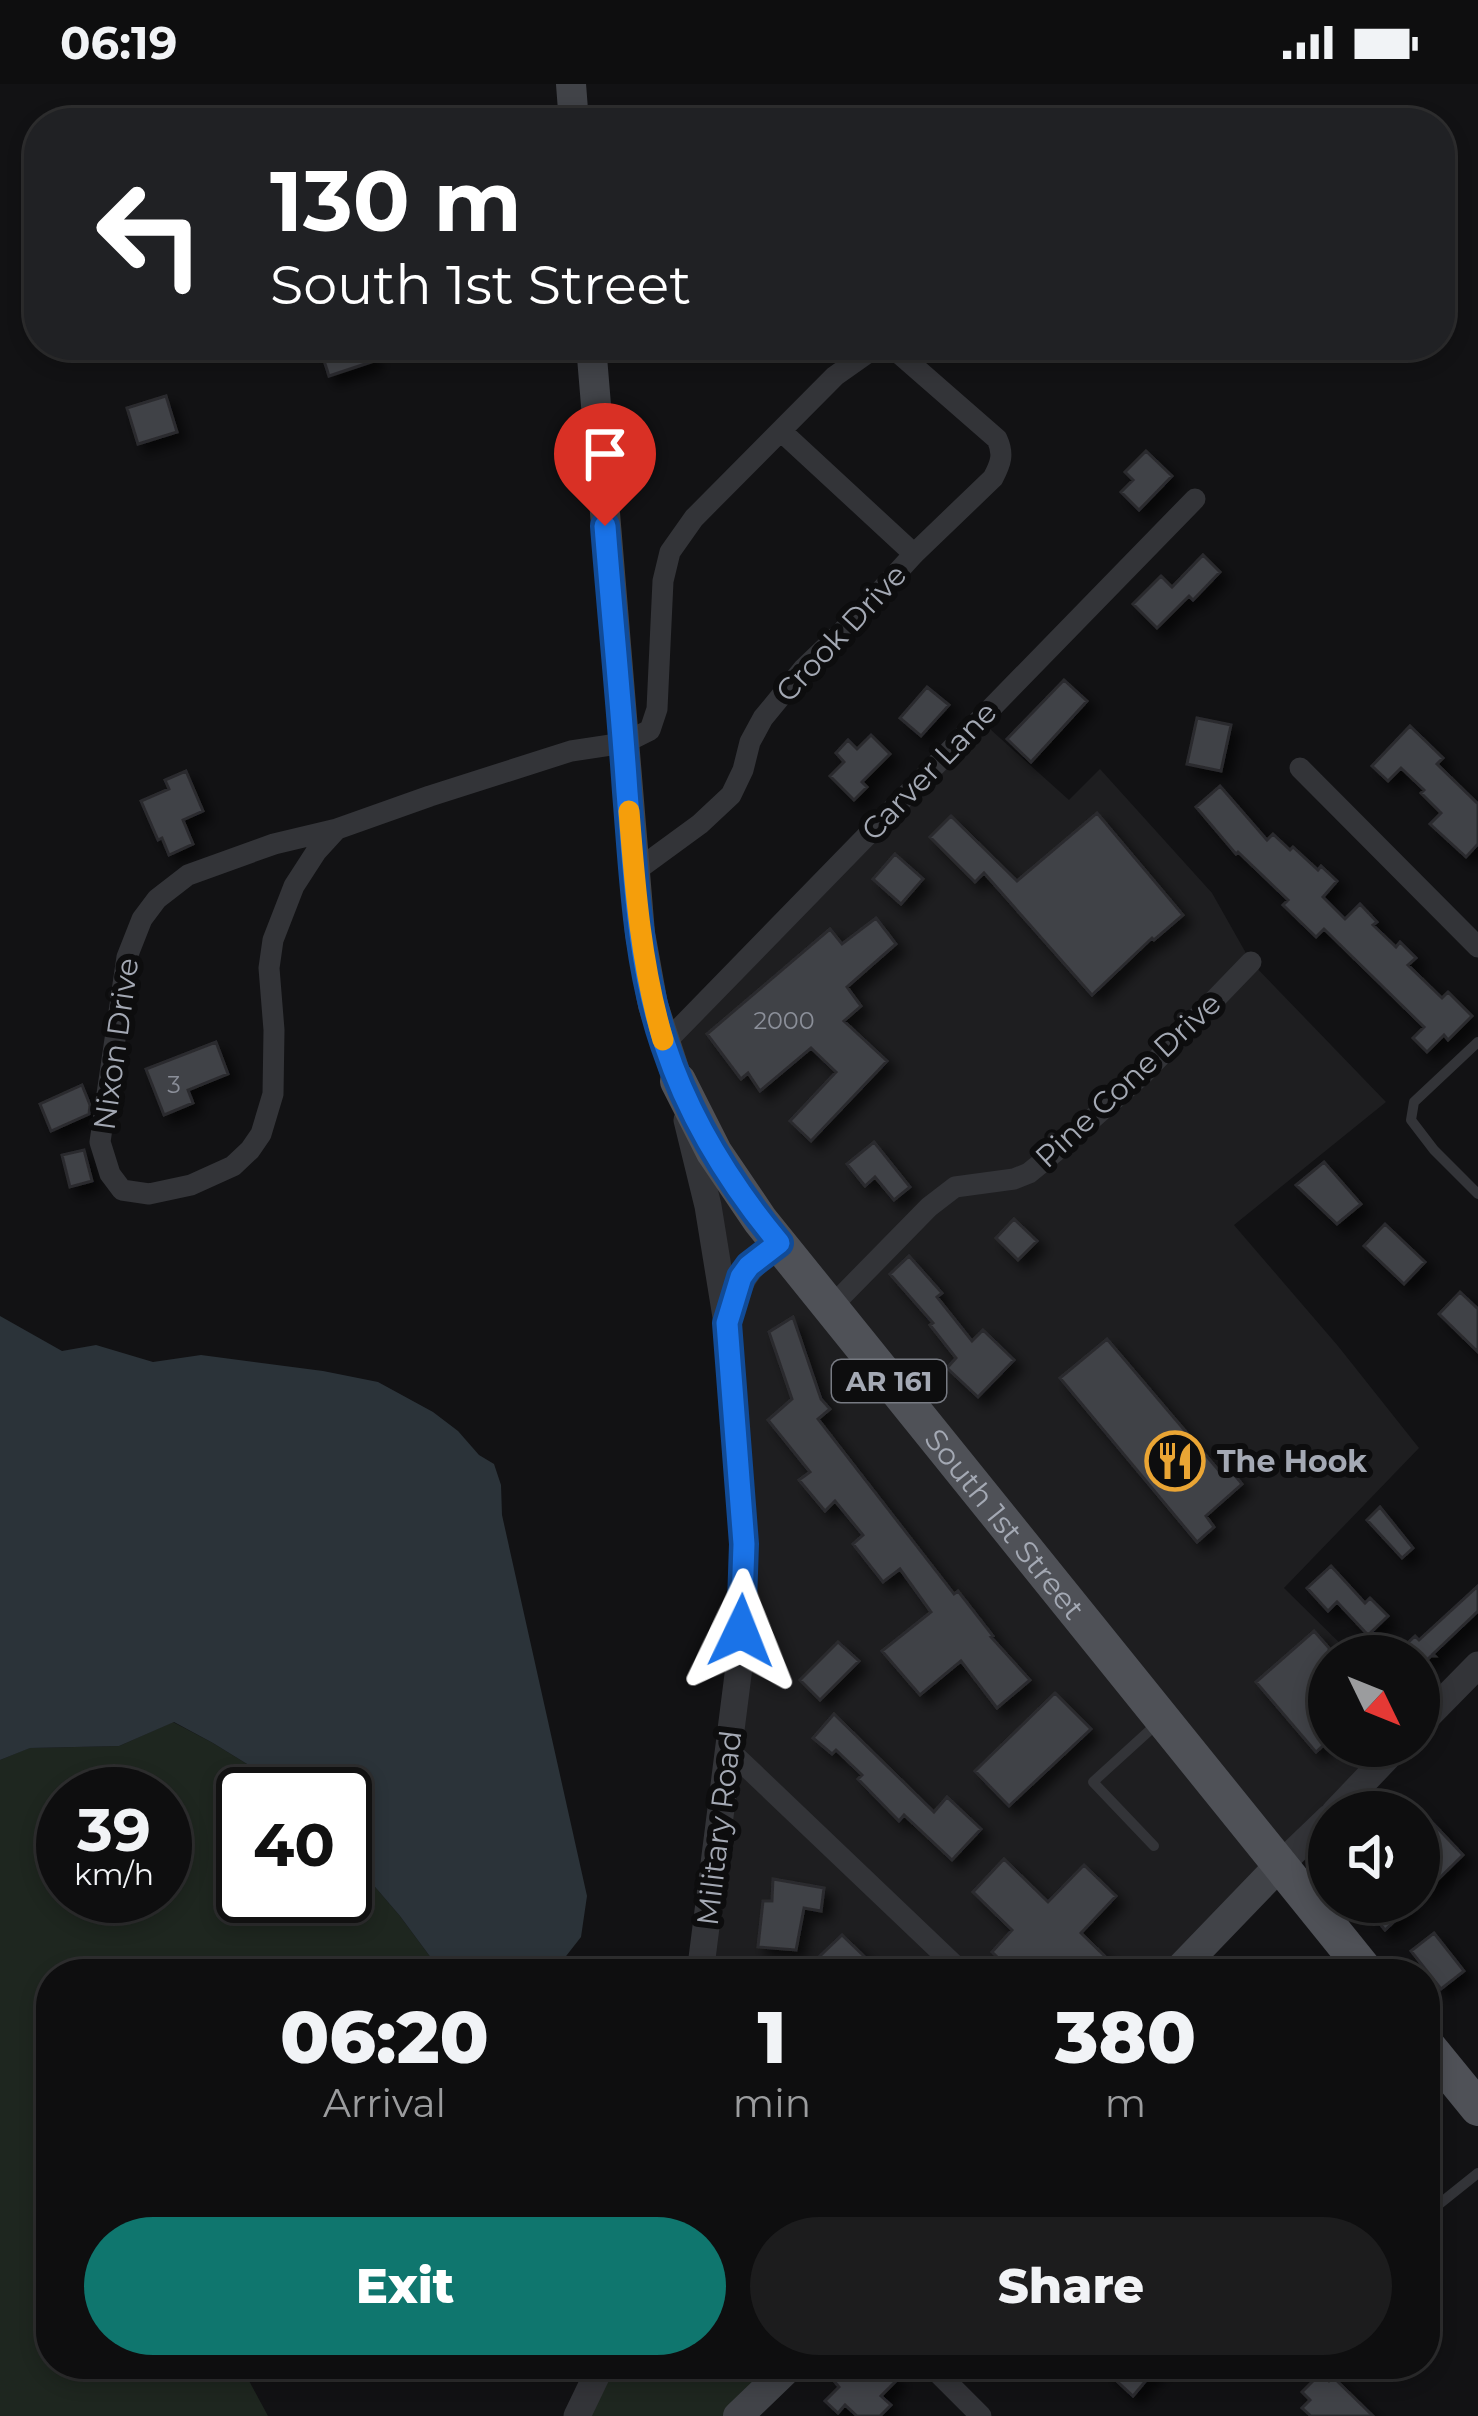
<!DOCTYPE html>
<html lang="en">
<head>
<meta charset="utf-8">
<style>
	:root { --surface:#0e0e0f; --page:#1c1c1d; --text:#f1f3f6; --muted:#9b9c9e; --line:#2e2e2f; --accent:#0f766e }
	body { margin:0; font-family:Montserrat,sans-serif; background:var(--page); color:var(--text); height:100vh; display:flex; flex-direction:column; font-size:45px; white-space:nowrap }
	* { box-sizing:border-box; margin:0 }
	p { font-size:39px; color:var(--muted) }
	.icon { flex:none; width:66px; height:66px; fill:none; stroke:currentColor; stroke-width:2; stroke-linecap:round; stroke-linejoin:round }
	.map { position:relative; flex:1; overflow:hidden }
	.side { position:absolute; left:36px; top:1875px; width:1404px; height:420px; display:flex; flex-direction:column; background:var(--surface); border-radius:48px; box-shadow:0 6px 18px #0003,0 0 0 3px var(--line) }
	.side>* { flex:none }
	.guide { position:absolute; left:24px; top:24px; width:1431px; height:252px; border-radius:48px; box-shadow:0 6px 18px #0003,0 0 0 3px var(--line); background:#202124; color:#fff; overflow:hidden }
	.needle { width:78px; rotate:133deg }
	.buttons { position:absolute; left:1308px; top:1551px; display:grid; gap:24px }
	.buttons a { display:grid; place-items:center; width:132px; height:132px; border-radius:50%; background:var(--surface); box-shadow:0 6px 18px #0003,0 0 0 3px var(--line); font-size:60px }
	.speed { position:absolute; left:36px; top:1683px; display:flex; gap:24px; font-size:60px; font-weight:700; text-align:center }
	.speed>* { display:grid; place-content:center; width:156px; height:156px; border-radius:50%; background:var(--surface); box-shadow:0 6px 18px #0003,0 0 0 3px var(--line); line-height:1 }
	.speed small { font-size:30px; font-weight:400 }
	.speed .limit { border:6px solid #111; border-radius:18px; background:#fff; color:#111 }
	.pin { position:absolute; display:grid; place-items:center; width:102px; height:102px; color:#fff; margin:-123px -51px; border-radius:50% 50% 50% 0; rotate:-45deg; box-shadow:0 0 12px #0007 }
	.pin .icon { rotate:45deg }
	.me { position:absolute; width:132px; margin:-66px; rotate:2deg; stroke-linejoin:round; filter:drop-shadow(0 0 9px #0008) }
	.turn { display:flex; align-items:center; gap:42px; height:252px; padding:0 48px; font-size:54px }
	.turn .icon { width:156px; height:156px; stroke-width:2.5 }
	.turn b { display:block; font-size:84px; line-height:102px }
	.eta { display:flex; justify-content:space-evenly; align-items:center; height:204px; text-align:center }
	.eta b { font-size:72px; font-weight:800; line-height:84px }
	.action { display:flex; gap:24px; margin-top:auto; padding:24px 48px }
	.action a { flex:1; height:138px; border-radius:72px; background:var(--accent); color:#fff; font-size:48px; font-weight:800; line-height:138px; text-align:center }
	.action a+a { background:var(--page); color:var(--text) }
	.status { display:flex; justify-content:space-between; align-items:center; height:84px; padding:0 60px; background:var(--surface); direction:ltr }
	.status svg { height:33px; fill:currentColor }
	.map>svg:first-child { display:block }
	.built { fill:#1e1e20 }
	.green { fill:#1e261f; fill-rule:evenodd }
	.water { fill:#2b3339 }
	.building { fill:#414247; stroke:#2c2c2f; stroke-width:3; filter:url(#shadow) }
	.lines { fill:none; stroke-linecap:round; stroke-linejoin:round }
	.service { stroke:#333438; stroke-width:10 }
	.minor { stroke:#333438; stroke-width:21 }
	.tertiary { stroke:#333438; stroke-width:27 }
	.secondary { stroke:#414348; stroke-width:30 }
	.primary { stroke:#4f5157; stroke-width:36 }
	.route-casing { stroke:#114b97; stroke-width:30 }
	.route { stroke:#1a73e8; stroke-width:21 }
	.slow { stroke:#f59e0b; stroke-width:21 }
	.labels { text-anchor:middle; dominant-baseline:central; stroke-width:12; stroke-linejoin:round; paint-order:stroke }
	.number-label { font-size:24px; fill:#8b8f99 }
	.shield { fill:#0d0d0e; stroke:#777a82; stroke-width:3 }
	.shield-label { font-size:27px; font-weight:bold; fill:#a4a9b4 }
	.street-label { font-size:30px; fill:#a4a9b4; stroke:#0d0d0e }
	.poi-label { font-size:30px; font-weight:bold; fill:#a4a9b4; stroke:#0d0d0e; text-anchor:start }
</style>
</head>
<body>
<div class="status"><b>06:19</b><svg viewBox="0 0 49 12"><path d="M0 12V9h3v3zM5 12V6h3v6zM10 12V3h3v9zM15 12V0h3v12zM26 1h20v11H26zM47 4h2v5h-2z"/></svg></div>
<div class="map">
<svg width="1478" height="2332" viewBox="0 0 1478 2332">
	<defs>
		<filter id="shadow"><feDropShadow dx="8" dy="8" stdDeviation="6" flood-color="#0009"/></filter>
	</defs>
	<rect width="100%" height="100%" fill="#121214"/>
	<path class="built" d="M980 636 1069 716 1100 685 1212 809 1251 878 1386 1018 1234 1141 1338 1262 1419 1364 1284 1504 1353 1572H1329V1662H1398L1175 1890H700L740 1575 727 1239 664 960Z"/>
	<path class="green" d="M173 1638 213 1659 296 1710H243V1812H345V1768L400 1832 443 1890H51V2280H240L268 2332H0V1676L29 1664 119 1662ZM63 1710H165V1812H63Z
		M602 2280H792L738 2332H577Z"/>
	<path class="water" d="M0 1232 62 1267 96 1261 153 1278 201 1271 323 1287 378 1298 433 1328 458 1347 479 1371 494 1380 501 1401 502 1431 587 1812 581 1853 552 1890H443L400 1832 345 1768V1710H296L213 1659 174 1638 119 1662 30 1664 0 1676Z"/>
	<path class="building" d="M319 261H368L374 277 329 292Z
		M166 312 177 348 138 360 127 324Z
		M1146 367 1172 392 1139 426 1121 408 1133 396 1125 388Z
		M1203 471 1220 488 1193 516 1189 512 1157 544 1133 520 1161 492 1172 503Z
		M1064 596 1087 617 1031 678 1007 655Z
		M927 603 949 621 921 652 900 634Z
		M1197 634 1231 641 1221 687 1187 680Z
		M1410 642 1443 674 1437 680 1478 720V760L1466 773 1430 740 1441 729 1421 709 1424 706 1401 684 1388 697 1372 682Z
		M871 651 890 670 862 698 867 703 854 716 830 692 844 678 836 669 848 656 857 665Z
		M186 687 203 727 183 736 193 760 169 771 162 754 158 756 141 717 169 705 165 696Z
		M1220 702 1267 756 1273 750 1290 766 1293 763 1318 786 1321 782 1337 797 1323 813 1345 835 1360 820 1377 838 1373 841 1396 863 1400 858 1416 874 1408 881 1442 914 1448 908 1472 932 1448 956 1444 951 1427 968 1413 954 1424 943 1324 845 1316 853 1283 821 1288 816 1238 768 1236 770 1196 723Z
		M1097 729 1183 831 1154 856 1152 854 1092 911 984 789 975 798 930 753 951 732 1017 797Z
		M895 770 923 795 901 820 873 795Z
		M876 834 896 860 847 903 861 922 844 937 887 977 811 1057 790 1037 836 988 811 964 760 1007 748 989 741 995 707 950 830 845 842 860Z
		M216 958 228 990 188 1006 193 1019 164 1031 146 985Z
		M82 1001 90 1021 89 1030 51 1047 40 1020Z
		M874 1058 910 1103 894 1116 875 1093 865 1102 847 1080Z
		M84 1066 92 1097 70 1103 62 1071Z
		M1324 1078 1361 1120 1337 1140 1296 1101Z
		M1014 1135 1037 1157 1018 1176 996 1154Z
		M1385 1140 1425 1178 1404 1200 1364 1162Z
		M909 1172 942 1209 937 1213 972 1257 983 1246 1014 1276 978 1313 947 1284 956 1274 930 1241 933 1239 890 1190Z
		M1460 1208 1478 1225V1268L1439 1230Z
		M793 1233 821 1315 830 1325 818 1335 954 1510 958 1507 993 1552 991 1553 1030 1596 997 1624 961 1577 920 1611 882 1567 931 1528 900 1485 883 1498 853 1460 863 1451 835 1417 825 1427 799 1396 810 1388 768 1336 792 1315 769 1248Z
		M1107 1255 1221 1389 1229 1384 1242 1400 1206 1432 1214 1443 1197 1458 1060 1294Z
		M1380 1423 1413 1464 1402 1474 1367 1436Z
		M1331 1482 1365 1519 1370 1514 1388 1532 1368 1551 1337 1518 1328 1527 1307 1504Z
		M1478 1502V1527L1433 1570 1435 1572H1431L1419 1584V1572H1394L1415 1552 1419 1556Z
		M1314 1547 1329 1564V1656L1316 1668 1256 1598Z
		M838 1558 859 1577 820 1616 800 1596Z
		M1055 1609 1091 1645 1009 1722 975 1687Z
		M834 1630 934 1728 947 1713 981 1745 952 1776 904 1731 899 1737 858 1695 862 1691 836 1666 832 1670 813 1654Z
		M1429 1735 1463 1771 1419 1814V1744Z
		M1004 1775 1048 1818 1084 1781 1116 1812 1081 1849 1123 1890H1015L992 1868 1012 1846 973 1808Z
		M773 1795 824 1804 821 1827 804 1824 796 1866 758 1863 763 1817H772Z
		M1362 1818H1415L1385 1846Z
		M1434 1849 1464 1887 1441 1905 1411 1867Z
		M842 1851 870 1878 858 1890H840L820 1872Z
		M868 2280H880L897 2296 881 2312 891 2321 880 2332H857L845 2321 838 2329 825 2317 839 2303 834 2297 844 2286 854 2295Z
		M1116 2280H1160L1133 2312 1108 2289Z
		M1321 2289 1329 2297 1333 2293 1373 2332H1311L1302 2324 1310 2316 1302 2308Z"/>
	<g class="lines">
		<path class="service" d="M1478 958 1414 1018 1411 1036 1434 1066 1478 1110
			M1154 1762 1093 1698 1160 1637
			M1425 2015 1442 1994
			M1425 2121H1438L1478 2089"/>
		<path class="minor" d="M781 347 914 470
			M1300 684 1478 863
			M337 745 274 760 188 791 157 815 142 835 127 873 100 1058 110 1090 122 1106 149 1110 191 1101 233 1082 250 1066 261 1050 273 1010 274 946 269 884 273 856 294 802 316 768 337 745 430 712 571 667 624 659 650 646 657 625 663 497 670 468 694 434 835 292 879 261 894 265 997 355C1004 370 1001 379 993 394L914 470 853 537 804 584 763 634 750 658 743 686 731 711 700 740 633 789
			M664 960 1195 415
			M830 1224 929 1123 955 1103 1014 1095 1029 1089 1056 1067 1144 989 1251 878
			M729 1666 964 1890
			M929 2280 981 2332"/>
		<path class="tertiary" d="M687 1036 708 1122 727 1239 744 1460 740 1575 700 1890
			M728 1235C740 1194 744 1185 779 1159
			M1419 1641 1478 1581
			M1335 1728 1398 1662
			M1280 1781 1329 1734
			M577 2332 602 2280"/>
		<path class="secondary" d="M571 0 574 39
			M591 261 640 849 653 921 678 997
			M1175 1890 1280 1781
			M738 2332 792 2280"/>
		<g class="primary">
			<path id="s1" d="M678 997 714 1068 760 1136 1368 1890"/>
			<path d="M1425 1959 1478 2024"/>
		</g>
	</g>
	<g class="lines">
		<g class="route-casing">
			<path id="route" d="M605 442C612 531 621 619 627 708 634 792 637 880 665 961 689 1034 730 1100 779 1159L749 1182 741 1193 727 1239 744 1460 741 1547"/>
		</g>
		<use href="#route" class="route"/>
		<path class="slow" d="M629 727C635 804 641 881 663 956"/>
	</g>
	<defs>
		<g id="restaurant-ring" transform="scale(3)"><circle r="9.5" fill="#0d0d0e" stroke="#eaa534" stroke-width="1.5"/><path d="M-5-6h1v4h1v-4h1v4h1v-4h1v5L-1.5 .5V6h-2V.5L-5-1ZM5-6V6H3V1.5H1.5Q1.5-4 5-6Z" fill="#eaa534"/></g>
	</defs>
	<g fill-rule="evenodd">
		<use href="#restaurant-ring" x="1175" y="1377"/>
	</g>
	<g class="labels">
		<g class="number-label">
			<text x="784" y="936">2000</text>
			<text x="174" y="1000">3</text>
		</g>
		<rect class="shield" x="832" y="1276" width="114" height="42" rx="9"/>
		<g class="shield-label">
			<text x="889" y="1297">AR 161</text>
		</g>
		<g class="street-label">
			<text transform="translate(841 549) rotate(-47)">Crook Drive</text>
			<text transform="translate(929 687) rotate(-46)">Carver Lane</text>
			<text transform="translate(116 960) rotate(-82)">Nixon Drive</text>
			<text transform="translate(1128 996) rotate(-43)">Pine Cone Drive</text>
			<text stroke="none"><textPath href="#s1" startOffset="552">South 1st Street</textPath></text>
			<text transform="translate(719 1744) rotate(-83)">Military Road</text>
		</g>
		<g class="poi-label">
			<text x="1217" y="1377">The Hook</text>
		</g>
	</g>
</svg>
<div class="buttons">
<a><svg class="needle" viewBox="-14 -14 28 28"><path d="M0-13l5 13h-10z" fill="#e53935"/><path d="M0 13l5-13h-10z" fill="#9b9c9e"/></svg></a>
<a><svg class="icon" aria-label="sound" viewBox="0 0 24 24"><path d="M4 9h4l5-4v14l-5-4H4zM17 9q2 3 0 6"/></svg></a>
</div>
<div class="speed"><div>39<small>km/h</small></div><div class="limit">40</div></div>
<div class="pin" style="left:605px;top:442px;background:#d93025"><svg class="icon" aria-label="arrive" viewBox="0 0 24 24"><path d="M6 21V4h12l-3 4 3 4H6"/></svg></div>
<svg class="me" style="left:741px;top:1547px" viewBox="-20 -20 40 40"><path d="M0-17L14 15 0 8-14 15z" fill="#1a73e8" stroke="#fff" stroke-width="4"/></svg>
<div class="guide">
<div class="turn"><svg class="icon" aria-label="left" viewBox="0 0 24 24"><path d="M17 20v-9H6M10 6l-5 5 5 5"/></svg><div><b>130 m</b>South 1st Street</div></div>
</div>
<section class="side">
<div class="eta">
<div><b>06:20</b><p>Arrival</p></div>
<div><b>1</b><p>min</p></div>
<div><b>380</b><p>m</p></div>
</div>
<div class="action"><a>Exit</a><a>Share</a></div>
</section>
</div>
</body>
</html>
